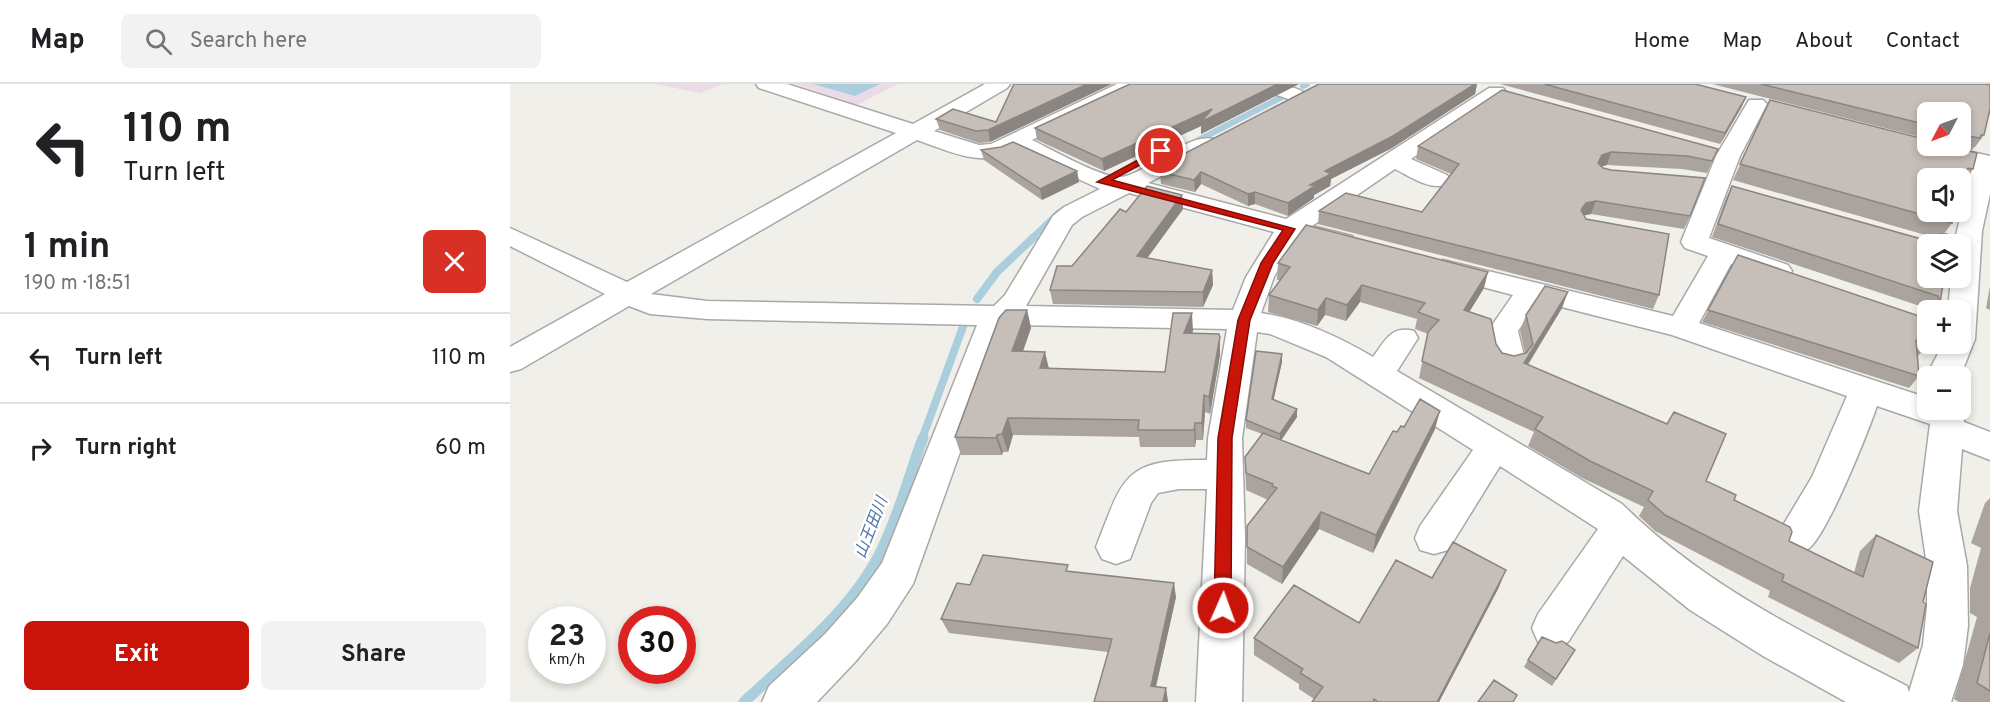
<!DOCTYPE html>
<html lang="en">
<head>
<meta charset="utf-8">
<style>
	:root { --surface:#fff; --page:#f2f2f2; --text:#202124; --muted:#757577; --line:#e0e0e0; --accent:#ca1409 }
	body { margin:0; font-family:Overpass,"Noto Sans JP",sans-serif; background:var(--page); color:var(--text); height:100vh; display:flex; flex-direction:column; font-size:22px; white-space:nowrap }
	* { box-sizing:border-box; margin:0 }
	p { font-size:20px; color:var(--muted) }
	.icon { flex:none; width:33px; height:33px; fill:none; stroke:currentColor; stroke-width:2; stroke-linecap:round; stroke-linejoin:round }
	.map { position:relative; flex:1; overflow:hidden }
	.panel { display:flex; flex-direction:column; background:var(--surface); width:510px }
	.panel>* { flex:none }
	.guide { background:#fff; color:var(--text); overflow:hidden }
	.needle { width:39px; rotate:229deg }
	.buttons { position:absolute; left:1407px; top:18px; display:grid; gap:12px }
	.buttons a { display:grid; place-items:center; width:54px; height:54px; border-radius:9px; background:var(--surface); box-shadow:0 3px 9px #0003; font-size:30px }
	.speed { position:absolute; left:18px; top:522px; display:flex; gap:12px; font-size:30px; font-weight:700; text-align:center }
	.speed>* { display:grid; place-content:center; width:78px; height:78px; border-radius:50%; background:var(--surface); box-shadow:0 3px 9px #0003; line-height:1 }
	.speed small { font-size:15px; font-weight:400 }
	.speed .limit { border:9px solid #d22; background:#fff; color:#111 }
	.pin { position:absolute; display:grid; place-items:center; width:51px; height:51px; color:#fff; margin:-26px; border:3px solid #fff; border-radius:50%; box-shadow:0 2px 6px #0007 }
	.me { position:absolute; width:66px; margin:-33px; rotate:2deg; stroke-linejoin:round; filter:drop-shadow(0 0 4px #0008) }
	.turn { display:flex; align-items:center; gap:21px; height:126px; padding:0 24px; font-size:27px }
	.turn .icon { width:78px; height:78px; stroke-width:2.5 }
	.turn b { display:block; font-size:42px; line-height:51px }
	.round { display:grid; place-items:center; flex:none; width:63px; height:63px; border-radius:9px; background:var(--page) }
	.head { display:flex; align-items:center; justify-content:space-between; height:102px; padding:0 24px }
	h1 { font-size:36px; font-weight:700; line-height:45px }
	.button { display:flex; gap:12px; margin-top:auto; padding:12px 24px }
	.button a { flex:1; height:69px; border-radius:9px; background:var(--accent); color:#fff; font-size:24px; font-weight:700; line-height:69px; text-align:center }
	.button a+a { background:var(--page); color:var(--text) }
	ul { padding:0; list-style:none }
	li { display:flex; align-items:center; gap:18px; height:90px; padding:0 24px; border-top:2px solid var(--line) }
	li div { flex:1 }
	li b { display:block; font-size:22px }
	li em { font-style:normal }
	header { display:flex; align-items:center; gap:36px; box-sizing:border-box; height:84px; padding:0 30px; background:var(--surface); border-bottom:2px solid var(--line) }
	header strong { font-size:28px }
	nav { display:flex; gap:33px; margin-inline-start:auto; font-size:21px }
	.search { width:420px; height:54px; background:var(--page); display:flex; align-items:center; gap:15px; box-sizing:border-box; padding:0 21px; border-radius:9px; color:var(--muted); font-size:22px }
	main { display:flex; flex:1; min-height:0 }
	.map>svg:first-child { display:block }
	.industrial { fill:#eadbe6 }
	.water { fill:#abcedc }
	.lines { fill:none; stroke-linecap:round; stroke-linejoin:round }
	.stream-far2 { stroke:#abcedc; stroke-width:6 }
	.stream-far1 { stroke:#abcedc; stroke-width:8 }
	.stream { stroke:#abcedc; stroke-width:11 }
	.minor-casing { stroke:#a8a8a8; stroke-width:3 }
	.minor { fill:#fff; fill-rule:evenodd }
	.wall { fill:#aaa39e }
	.shaded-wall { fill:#8b8581 }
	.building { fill:#c6beb8; stroke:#8b8581; stroke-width:1.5 }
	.route { fill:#ca1409; stroke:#830d06; stroke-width:1.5 }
	.labels { text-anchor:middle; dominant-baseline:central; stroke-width:5; stroke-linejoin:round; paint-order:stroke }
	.water-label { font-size:16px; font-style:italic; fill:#4d75a6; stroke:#fff }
</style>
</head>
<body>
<header>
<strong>Map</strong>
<div class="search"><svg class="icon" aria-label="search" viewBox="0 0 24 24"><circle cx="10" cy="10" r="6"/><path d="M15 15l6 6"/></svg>Search here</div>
<nav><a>Home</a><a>Map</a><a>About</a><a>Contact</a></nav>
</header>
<main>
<section class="panel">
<div class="guide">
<div class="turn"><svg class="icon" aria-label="left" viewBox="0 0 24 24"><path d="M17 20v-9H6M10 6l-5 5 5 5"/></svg><div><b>110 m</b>Turn left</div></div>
</div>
<div class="head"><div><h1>1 min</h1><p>190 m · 18:51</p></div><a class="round" style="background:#d93025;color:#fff"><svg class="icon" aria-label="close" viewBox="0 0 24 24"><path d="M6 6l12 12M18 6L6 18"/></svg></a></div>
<ul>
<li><svg class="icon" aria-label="left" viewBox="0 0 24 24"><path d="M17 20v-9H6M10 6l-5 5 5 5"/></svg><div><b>Turn left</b></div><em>110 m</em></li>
<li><svg class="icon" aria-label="right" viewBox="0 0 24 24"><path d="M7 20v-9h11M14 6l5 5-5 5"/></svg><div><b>Turn right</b></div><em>60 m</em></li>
</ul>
<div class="button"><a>Exit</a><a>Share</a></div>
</section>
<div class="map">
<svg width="1480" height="618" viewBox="0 0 1480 618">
	<rect width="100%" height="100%" fill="#f1efe9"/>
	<path class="industrial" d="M145 0H213L190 9Z
		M286 0H388L347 21Z"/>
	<path class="water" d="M303 0H370L345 12Z"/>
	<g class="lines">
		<path class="stream-far2" d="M793 2 797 0
			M681 60 772 13
			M522 154 549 128"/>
		<path class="stream-far1" d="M467 215 487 188 524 153
			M412 355 454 240"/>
		<path class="stream" d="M234 618C284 571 345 525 374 461 390 427 400 389 413 354"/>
		<g class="minor-casing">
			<path id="minor" d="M246 0H277L403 40 475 0H500L497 4 424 47 469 61 481 60 607 0H634L631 4 522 56C541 65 593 95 611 93 637 90 677 48 704 55L707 60 704 65 638 99 776 135 979 4H993L996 8 993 12 901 75 937 91 940 96 937 101C919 106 901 93 885 85L802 142 842 152 846 158 842 164 833 166 786 154 764 193 751 229C791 235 829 253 863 273 875 257 881 241 904 247L908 254 887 287 1112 420C1196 503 1294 549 1397 602L1399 608 1413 561 1417 522V482L1409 427 1420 340 1367 322C1358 348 1317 452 1298 465 1289 471 1280 468 1271 464L1266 453 1302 393 1337 312 1162 251 1028 217 1008 247 1015 276 1010 284 999 287 988 284 983 276 978 247 1003 211 923 190 919 184 923 178 933 176 1163 232 1198 172 1175 164 1171 158 1206 72 1239 16H1253L1257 20 1230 72 1199 154 1278 181 1282 187 1278 193 1268 195 1221 180 1189 239 1418 314V326H1450V320L1454 326V338L1480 348V376L1452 365 1447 427 1457 482 1458 542 1453 581 1441 618H1336L1253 572 1180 526 1113 472 1058 558 1043 564 1028 558 1022 544 1028 530 1088 445 990 382 938 466 924 470 910 466 905 454 910 442 963 366 816 273 760 250 747 248 732 354 735 454 732 618H686L697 405H669L648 409 641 419 620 475 606 480 592 475 586 463C614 392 613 375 697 376L698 354 717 245 500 241 492 250 403 500 377 540 345 578 307 618H252L259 602 315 550 347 514 372 479 467 241 197 235 140 230 119 222 11 285 0 288V263L95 210 0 162V144L117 198 386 49 249 4ZM407 56C439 67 473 85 505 66L590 105 554 123 543 132 495 211 484 222 197 217 141 210ZM619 109 764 148 736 193 723 226 516 222 562 141 572 133Z
				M744 0C760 0 788 0 798 12L795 16H781L747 4Z
				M1418 59V62H1435L1480 72V110L1472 147 1465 255 1450 293 1419 292V287L1433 260H1450V226H1438L1441 194H1450V160H1444L1462 83 1413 70 1410 65Z"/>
		</g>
		<use href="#minor" class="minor"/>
	</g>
	<path class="wall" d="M620 0H789L691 50V42L594 87 527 56 525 44Z
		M809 0H967L965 10 882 64 821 95 820 102 804 111V114L778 132 745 120 738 122 691 100 685 108 651 100 650 88Z
		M990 0H1185L1236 13 1231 24 1210 60Z
		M1202 0H1475L1480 1V31H1479L1474 51 1465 63H1464L1462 66 1444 63 1463 85 1454 98 1442 139 1434 150V160H1418L1434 194 1430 219 1424 226H1419V225L1202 153 1216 114 1222 102 1423 158 1426 154 1223 96 1260 16 1418 62H1450V28H1418V55Z
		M426 35 486 38 480 58 469 59 430 46Z
		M908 62 1208 65 1197 89 1172 85 1097 81 1091 82 1093 84 1180 132 1174 145 1081 130 1074 131 1076 135 1149 211 1143 225 808 140 809 127 912 128 941 90 906 75Z
		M491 63 567 87 569 98 532 116 474 76 471 66Z
		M672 111 673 125 637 174 702 186 703 201 693 223 543 220 540 206 616 128Z
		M1228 171 1417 260 1408 272 1409 292 1399 304 1192 238Z
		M768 179 974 204 959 228 992 269 1004 272 1015 269 1010 247 1016 231 1052 224 1018 281 1196 397 1279 457 1344 489 1350 467 1366 451 1413 518 1408 564 1389 579 1258 513 1260 507 1145 447 1129 432 1134 423 1072 394 1018 362 1024 348 909 294 918 250 905 245 907 235 850 218 836 237 815 231 807 242 758 228 759 211 770 196H767Z
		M1480 202V226L1476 224Z
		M517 226 521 244 513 267 539 284 655 288 683 247 682 249 710 253V271L700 330 695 328 693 356H686L685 363H630L629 353 503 351 498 368H493L492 371H451L445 353Z
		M772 270V278L763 316 787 325V333L771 356 859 390 887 348 894 343 925 345 863 469 809 445 772 500 737 480V442L758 416 736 406 735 373 752 350 736 344V336Z
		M1480 414V618H1449L1444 615 1467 533 1460 529V504L1471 464 1461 459 1475 419Z
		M560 487 666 513 646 603 656 604 658 618H584L598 568 439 549 431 535 460 501Z
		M922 494 989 503 929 618H802L804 615 789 605V600L744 571V554L849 539Z
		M1065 566 1042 602 1014 583 1018 576Z"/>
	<path class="shaded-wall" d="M577 0H602L480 58 478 46Z
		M768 0H789L691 50V42L594 87 592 75 702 25Z
		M965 0H967L965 10 882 64 821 95 820 102 804 111V114L778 132V119L800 101 815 87Z
		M1236 13 1231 24 1210 60 1215 49Z
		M1101 68 1097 81 1087 84 1088 79 1092 71Z
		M567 87 569 98 532 116 530 105Z
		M691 88V100L685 108 684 96Z
		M745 108V120L738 122V110Z
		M672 111 673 125 628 187 627 172Z
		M1086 117 1081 130 1072 132 1071 126 1076 119Z
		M702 186 703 201 693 223V208Z
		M978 188 974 204 950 243 954 226Z
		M852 201 850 218 836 237 837 221Z
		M1058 208 1052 224 1008 296 1014 279Z
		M816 214 815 231 807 242 808 226Z
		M517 226 521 244 507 284 502 267Z
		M682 229 683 247 675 267 674 249Z
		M710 253V271L700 330 699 313Z
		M535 268 539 285 530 284Z
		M772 270V278L762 323V315Z
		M694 311 695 328 693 356 692 339Z
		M787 325V333L770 358V350Z
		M930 327 925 345 863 469 866 451Z
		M498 334 503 351 498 368 492 350Z
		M685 339 686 356 685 363 684 346Z
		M487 351 493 368 492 371 486 354Z
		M811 428 809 445 772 500 773 483Z
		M996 486 989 503 929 618H927Z
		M664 499 666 513 643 615 641 602Z
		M656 604 658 618H653Z"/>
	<path class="building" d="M504 0H577L478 46 466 47 426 35 443 25 486 38Z
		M620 0H768L691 38 702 25 592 75 525 44Z
		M809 0H965L883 52 815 87 821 90 800 101 805 102 778 119 745 108 738 110 691 88 684 96 650 88 658 78Z
		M1034 0H1185L1236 13 1215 49Z
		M1251 0H1475L1480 1V25L1474 51H1471L1470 54 1450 51V28H1418V41Z
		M992 6 1208 65 1202 77 1177 72 1101 68 1092 71 1088 79 1093 84 1101 86 1195 94 1180 132 1086 117 1076 119 1071 126 1076 135 1159 150 1149 211 809 127 836 109 912 128 949 80 908 62Z
		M1260 16 1418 56V62H1438L1467 69 1463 85 1458 84 1450 109V94H1418V128H1445L1442 139 1230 80Z
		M503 58 567 87 530 105 471 66 491 63Z
		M637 102 672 111 627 172 702 186 693 208 540 206 547 182H562L610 125 616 128Z
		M1222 102 1426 159 1429 150H1437L1434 160H1418V194H1434L1430 219 1428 212 1208 140Z
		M796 141 978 188 954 226 981 235 986 260 992 269 1004 272 1016 269 1023 260 1016 231 1035 202 1058 208 1014 279 1157 340 1164 328 1216 350 1196 397 1226 411 1224 416 1280 443 1282 448 1279 457 1353 493 1366 451 1423 478 1413 518 1416 520 1408 564 1272 497 1274 491 1155 431 1138 416 1143 407 1080 377 1025 345 1033 333 912 277 918 248 929 236 908 228 915 219 852 201 837 221 816 214 808 226 759 211 780 183 768 179Z
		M1228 171 1418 235 1417 260 1406 256 1409 292 1198 226Z
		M496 226H517L502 267 535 268 530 284 655 288 663 229H682L674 249 709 250 710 253 699 313 694 311 692 339H685L684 346H628L629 336 498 334 492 350 487 351 486 354 445 353 489 234Z
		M746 267 772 270 762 315 787 325 770 350 736 336Z
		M910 315 930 327 866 451 811 428 773 483 737 463V442L767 404 762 402 763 400 736 389 735 373 753 349 859 390 883 347 887 348 891 342 894 343Z
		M943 458 996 486 927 618H868L864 615 863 618H802L813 603 790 589 793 585 744 554 784 501 849 539 886 476 922 494Z
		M473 471 558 481 556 487 664 499 641 602 656 604 653 618H584L602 555 431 535 447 499 460 501Z
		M1480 549V607L1467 599Z
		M1032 553 1046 559 1052 557 1065 566 1046 595 1018 576Z
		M984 596 1007 611 1003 618H968Z"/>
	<path class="route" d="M648 65 656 67 602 96 785 145 763 179 740 236 722 354 721 524 719 530 713 532 707 530 704 524 708 354 728 236 751 179 773 146 587 98Z"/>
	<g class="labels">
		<g class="water-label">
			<text transform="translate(362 444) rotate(-69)">山王田川</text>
		</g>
	</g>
</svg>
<div class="buttons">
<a><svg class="needle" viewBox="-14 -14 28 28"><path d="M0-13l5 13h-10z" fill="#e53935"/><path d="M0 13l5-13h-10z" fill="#757577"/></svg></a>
<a><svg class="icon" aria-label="sound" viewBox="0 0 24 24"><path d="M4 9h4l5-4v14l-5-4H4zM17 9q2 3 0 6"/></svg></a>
<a><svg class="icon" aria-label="layers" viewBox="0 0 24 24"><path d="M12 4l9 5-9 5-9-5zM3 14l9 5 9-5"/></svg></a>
<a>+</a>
<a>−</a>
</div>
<div class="speed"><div>23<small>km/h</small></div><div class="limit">30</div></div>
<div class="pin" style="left:651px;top:67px;background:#d93025"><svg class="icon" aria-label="arrive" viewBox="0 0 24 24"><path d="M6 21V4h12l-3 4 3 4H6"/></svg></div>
<svg class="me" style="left:713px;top:524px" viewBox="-20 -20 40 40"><circle r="17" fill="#ca1409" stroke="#fff" stroke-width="3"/><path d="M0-11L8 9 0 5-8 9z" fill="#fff"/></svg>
</div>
</main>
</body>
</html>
